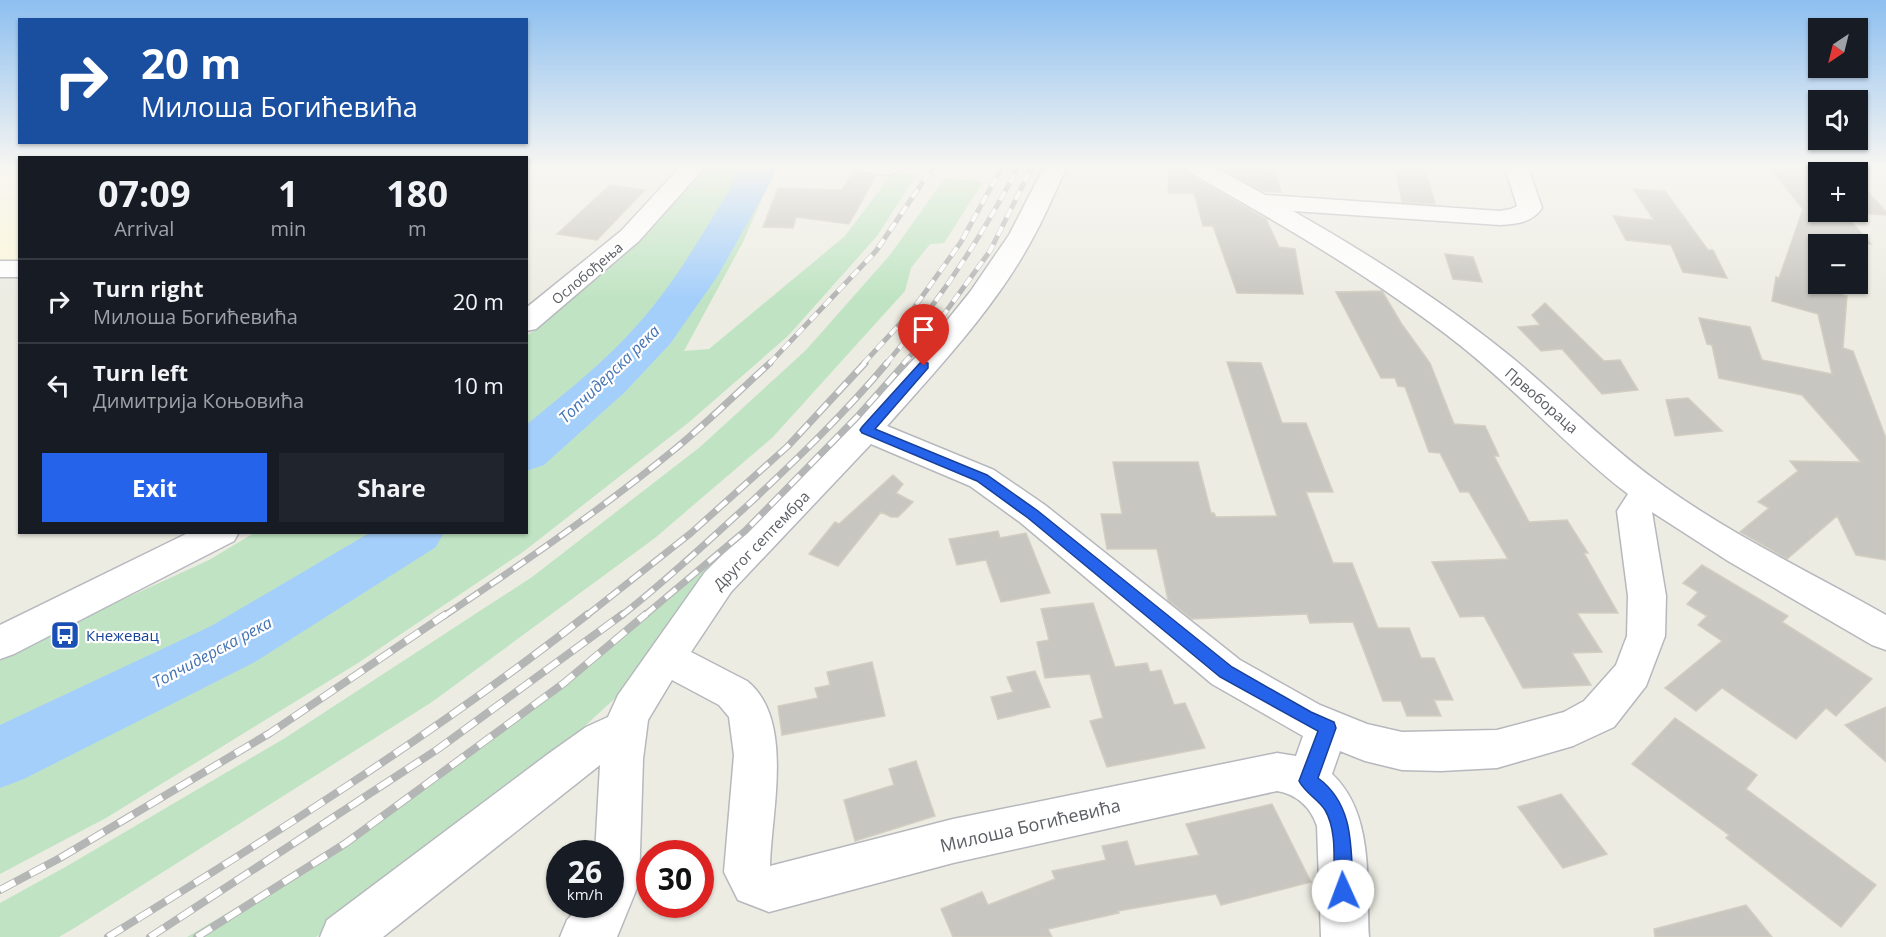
<!DOCTYPE html>
<html lang="en">
<head>
<meta charset="utf-8">
<style>
	:root { --surface:#171b24; --page:#20242c; --text:#f1f3f6; --muted:#9ea1a6; --line:#363941; --accent:#2563eb }
	body { margin:0; font-family:"Open Sans",sans-serif; background:var(--page); color:var(--text); height:100vh; display:flex; flex-direction:column; font-size:22px; white-space:nowrap }
	* { box-sizing:border-box; margin:0 }
	p { font-size:20px; color:var(--muted) }
	.icon { flex:none; width:33px; height:33px; fill:none; stroke:currentColor; stroke-width:2; stroke-linecap:round; stroke-linejoin:round }
	.map { position:relative; flex:1; overflow:hidden }
	.sheet { position:absolute; left:18px; top:156px; width:510px; height:378px; display:flex; flex-direction:column; background:var(--surface); border-radius:0px; box-shadow:0 2px 4px #0004 }
	.sheet>* { flex:none }
	.banner { position:absolute; left:18px; top:18px; width:510px; height:126px; border-radius:0px; box-shadow:0 2px 4px #0004; background:#1a4fa0; color:#fff; overflow:hidden }
	.needle { width:39px; rotate:215deg }
	.buttons { position:absolute; left:1808px; top:18px; display:grid; gap:12px }
	.buttons a { display:grid; place-items:center; width:60px; height:60px; border-radius:0px; background:var(--surface); box-shadow:0 2px 4px #0004; font-size:30px }
	.speed { position:absolute; left:546px; top:840px; display:flex; gap:12px; font-size:30px; font-weight:700; text-align:center }
	.speed>* { display:grid; place-content:center; width:78px; height:78px; border-radius:50%; background:var(--surface); box-shadow:0 2px 4px #0004; line-height:1 }
	.speed small { font-size:15px; font-weight:400 }
	.speed .limit { border:9px solid #d22; background:#fff; color:#111 }
	.pin { position:absolute; display:grid; place-items:center; width:51px; height:51px; color:#fff; margin:-62px -26px; border-radius:50% 50% 50% 0; rotate:-45deg; box-shadow:0 0 6px #0007 }
	.pin .icon { rotate:45deg }
	.me { position:absolute; width:66px; margin:-33px; rotate:358deg; stroke-linejoin:round; filter:drop-shadow(0 0 4px #0008) }
	.turn { display:flex; align-items:center; gap:21px; height:126px; padding:0 24px; font-size:27px }
	.turn .icon { width:78px; height:78px; stroke-width:2.5 }
	.turn b { display:block; font-size:42px; line-height:51px }
	.eta { display:flex; justify-content:space-evenly; align-items:center; height:102px; text-align:center }
	.eta b { font-size:36px; font-weight:700; line-height:42px }
	.action { display:flex; gap:12px; margin-top:auto; padding:12px 24px }
	.action a { flex:1; height:69px; border-radius:0px; background:var(--accent); color:#fff; font-size:24px; font-weight:700; line-height:69px; text-align:center }
	.action a+a { background:var(--page); color:var(--text) }
	ul { padding:0; list-style:none }
	li { display:flex; align-items:center; gap:18px; height:84px; padding:0 24px; border-top:2px solid var(--line) }
	li div { flex:1 }
	li b { display:block; font-size:22px }
	li em { font-style:normal }
	.map>svg:first-child { display:block }
	.commercial { fill:#fcf7d9 }
	.green { fill:#c0e4c3 }
	.lines { fill:none; stroke-linecap:round; stroke-linejoin:round }
	.river { fill:#a5cffb; fill-rule:evenodd }
	.building { fill:#c8c6c0; stroke:#d2cec2; stroke-width:1.5 }
	.street-casing { stroke:#b6b8bd; stroke-width:3 }
	.secondary-casing { stroke:#b7b9bf; stroke-width:3 }
	.street { fill:#fff; fill-rule:evenodd }
	.secondary { fill:#fff; fill-rule:evenodd }
	.rail-far2-casing { stroke:#b4b5b5; stroke-width:5 }
	.rail-far1-casing { stroke:#b4b5b5; stroke-width:7 }
	.rail-casing { stroke:#b4b5b5; stroke-width:8 }
	.rail-far2 { stroke:#fff; stroke-width:4; stroke-dasharray:10; stroke-linecap:butt }
	.rail-far1 { stroke:#fff; stroke-width:4.5; stroke-dasharray:14; stroke-linecap:butt }
	.rail { stroke:#fff; stroke-width:6; stroke-dasharray:17; stroke-linecap:butt }
	.route { fill:#2563eb; stroke:#184099; stroke-width:1.5 }
	.labels { text-anchor:middle; dominant-baseline:central; stroke-width:4.5; stroke-linejoin:round; paint-order:stroke }
	.far-street-label { font-size:14px; fill:#5b5e63; stroke:#fff }
	.street-label { font-size:15px; fill:#5b5e63; stroke:#fff }
	.transit-label { font-size:15px; fill:#164399; stroke:#fff; text-anchor:start }
	.water-label { font-size:16px; font-style:italic; fill:#4674b4; stroke:#fff }
	.near-street-label { font-size:18px; fill:#5b5e63; stroke:#fff }
</style>
</head>
<body>
<div class="map">
<svg width="1886" height="937" viewBox="0 0 1886 937">
	<rect width="100%" height="100%" fill="#edece3"/>
	<path class="commercial" d="M0 167H19V264H0Z"/>
	<path class="green" d="M706 167H776L743 242 684 351 709 349 845 236 891 175 917 174 877 236 788 336 688 423 523 552 358 663 106 818 0 874V778L125 718 231 660 437 533 526 532 527 464 615 393 708 277 745 212 729 216 680 301 564 421 527 449V336L645 235Z
		M945 178 983 182 944 243 930 244 911 268 905 291 773 437 655 538 432 702 76 927 59 937H0V903L67 866 285 738 532 577 700 447 806 350 890 255Z
		M745 531 676 624 623 691 537 770 316 937H187L359 834 564 683Z
		M254 533H415L399 544 135 693 0 754V656L209 560Z"/>
	<g class="lines">
		<path class="river" d="M735 167H771L774 176 717 277 670 344 625 392 544 465 526 471V425C565 393 605 362 638 324 668 291 691 253 714 215 722 201 737 183 735 167Z
			M371 532H444L436 547 255 662 24 779 0 788V725L211 626Z"/>
	</g>
	<path class="building" d="M1169 167H1184L1188 174 1266 219 1279 247 1295 249 1303 294 1237 293 1213 226H1203L1194 193H1168Z
		M1218 167H1274L1281 192 1262 191Z
		M1395 167H1425L1435 204 1402 202Z
		M1769 167H1846L1851 172H1818V212H1857V179L1886 212V215L1843 212 1871 244H1818V288L1847 296 1843 348 1853 351 1886 438V560L1856 555 1837 516 1787 559 1740 532 1769 508 1758 502 1798 471 1790 461 1861 462 1802 395 1719 378 1712 345 1707 344 1699 318 1750 327 1762 360 1832 374 1818 314 1772 301 1776 277 1779 278 1803 209Z
		M854 170 876 176 849 224 796 217 793 228 763 227 778 188 842 190Z
		M610 185 645 190 597 240 557 234Z
		M1633 189 1665 191 1708 250H1713L1727 278 1683 272 1671 245 1626 240 1613 216 1654 220Z
		M1445 254 1473 257 1482 282 1453 279Z
		M1382 291 1401 323 1430 363 1454 424 1485 426 1499 456H1494L1529 522 1567 520 1588 553H1584L1618 613H1577L1602 652 1572 653 1591 685 1523 688 1484 616 1460 617 1432 562 1508 559 1469 492H1460L1440 453 1429 452 1405 387 1398 386 1395 378H1381L1336 292Z
		M1545 303 1604 361 1620 360 1638 390 1602 394 1562 349 1541 351 1518 327 1540 325 1532 315Z
		M1227 362 1261 363 1282 423H1306L1333 492H1306L1333 563H1352L1378 628H1409L1421 658H1434L1453 700H1434L1441 716H1407L1401 701H1383L1353 622 1310 623 1307 614 1192 619 1168 600 1157 549H1107L1101 514H1122L1113 462H1198L1211 513H1214L1216 517 1277 516Z
		M1688 398 1722 431 1675 436 1666 400Z
		M893 475 903 484 896 493 913 502 898 517H891L881 512 838 566 809 554 835 522 839 524Z
		M998 531 1000 538 1026 533 1050 593 1001 602 986 560 957 565 949 539Z
		M1702 565 1788 616 1782 622 1872 679 1836 716 1826 708 1796 739 1722 688 1696 711 1665 688 1722 641 1698 625 1707 616 1687 604 1698 592 1683 583Z
		M1093 603 1115 667 1147 663 1150 672 1161 670 1174 705 1185 703 1205 748 1107 767 1090 721 1103 718 1090 674 1045 678 1037 642 1049 640 1041 609Z
		M872 662 885 716 782 735 778 706 818 698 815 688 830 685 827 672Z
		M1035 671 1050 707 998 719 991 697 1013 692 1007 677Z
		M1886 707V762L1845 725Z
		M1675 718 1757 775 1746 789 1876 885 1841 927 1726 838 1729 835 1632 764Z
		M916 761 935 816 855 841 844 800 894 785 889 769Z
		M1561 794 1607 854 1563 868 1518 807Z
		M1272 804 1311 882 1221 905 1216 894 1118 911 1119 913 1048 929 1052 937H953L941 909 982 892 988 905 1055 879 1052 871 1106 860 1102 846 1127 841 1135 866 1199 855 1186 824Z
		M1746 905 1772 937H1655L1654 929Z"/>
	<g class="lines">
		<g class="street-casing">
			<path id="street" d="M861 167H898L899 168 895 173 887 175 865 172Z
				M1044 167H1067C1056 189 1047 212 1035 234 998 305 940 366 887 426L994 470 1045 505 1240 660 1320 705 1367 724 1402 732 1497 730 1564 712 1584 701 1616 665 1627 636 1628 596 1617 511 1628 494C1569 449 1519 392 1461 346 1376 279 1283 225 1189 172L1186 167H1214L1265 195 1500 211 1511 209 1517 206 1505 167H1528L1542 208C1532 223 1516 224 1500 225L1293 211C1367 253 1439 299 1505 352 1560 396 1608 447 1665 487 1735 537 1812 573 1886 615V650L1872 645 1728 561 1652 512 1666 596 1665 636 1646 686 1614 727 1573 746 1497 768 1441 771 1402 770 1365 761 1340 751 1332 774C1375 814 1366 884 1369 937H1321L1317 826C1311 807 1296 794 1277 791L953 863 769 912 738 900 724 872 734 755 729 717 719 705 672 680 648 720 643 759 639 883 617 937H560L567 920 582 904H610V854H595L600 765 383 937H320L327 920 548 754 586 727 608 717 618 695 705 572 830 449 928 344 970 292 1009 235ZM871 444 970 486 1021 523 1212 684 1303 736 1296 756 1277 753 953 819 770 866C771 813 795 719 747 681L691 652 731 592Z
				M0 261H20V277H0Z"/>
		</g>
		<g class="secondary-casing">
			<path id="secondary" d="M680 167H705L639 241 536 329 526 331V308L621 231Z
				M190 532H239L234 541 14 654 0 659V625Z"/>
		</g>
		<use href="#street" class="street"/>
		<use href="#secondary" class="secondary"/>
		<g class="rail-far2-casing">
			<path id="rail-far2" d="M769 364 876 251 933 167
				M863 364 911 312 961 242 1002 167
				M886 364C938 303 981 239 1018 167
				M903 364 929 335 990 251 1032 167"/>
		</g>
		<g class="rail-far1-casing">
			<path id="rail-far1" d="M444 616C523 563 602 509 675 449 708 422 739 391 770 363
				M586 616 691 533 788 446 865 363
				M621 616C666 581 707 542 749 504 797 459 845 413 887 363
				M644 616 745 531 857 417 905 363"/>
		</g>
		<g class="rail-casing">
			<path id="rail" d="M0 890 60 858 270 733 446 614
				M108 937C272 836 436 733 588 614
				M150 937 438 749 623 614
				M197 937 346 843 564 683 646 614"/>
		</g>
		<use href="#rail-far2" class="rail-far2"/>
		<use href="#rail-far1" class="rail-far1"/>
		<use href="#rail" class="rail"/>
	</g>
	<linearGradient id="sky" x2="0" y2="1"><stop stop-color="#8dbff0"/><stop offset="0.56" stop-color="#f7f6f2"/><stop offset="1" stop-color="#f7f6f2" stop-opacity="0"/></linearGradient>
	<rect width="1886" height="298" fill="url(#sky)"/>
	<path class="route" d="M924 362 928 363V368L875 429 987 475 1038 511 1232 667 1311 712 1334 722 1336 728 1318 778C1355 805 1351 850 1353 891L1350 897 1343 900 1336 897 1334 891C1333 865 1338 832 1325 810 1318 799 1305 793 1299 781L1318 731 1220 677 1028 518 977 481 862 433 860 430 862 427 920 363Z"/>
	<defs>
		<g id="bus-square" transform="scale(1.5)"><rect x="-9" y="-9" width="18" height="18" rx="4" fill="#1a4fb4" stroke="#fff"/><path d="M-5-6H5V4H4V6H2V4H-2V6H-4V4H-5ZM-3.5-4V0h7V-4ZM-3.5 1.2v1.5H-2V1.2ZM2 1.2v1.5H3.5V1.2Z" fill="#fff"/></g>
	</defs>
	<g fill-rule="evenodd">
		<use href="#bus-square" x="65" y="635"/>
	</g>
	<g class="labels">
		<g class="far-street-label">
			<text transform="translate(587 273) rotate(-40)">Ослобођења</text>
		</g>
		<g class="street-label">
			<text transform="translate(1542 400) rotate(41)">Првобораца</text>
			<text transform="translate(761 540) rotate(-46)">Другог септембра</text>
		</g>
		<g class="transit-label">
			<text x="86" y="635">Кнежевац</text>
		</g>
		<g class="water-label">
			<text transform="translate(609 374) rotate(-44)">Топчидерска река</text>
			<text transform="translate(212 652) rotate(-28)">Топчидерска река</text>
		</g>
		<g class="near-street-label">
			<text transform="translate(1030 825) rotate(-13)">Милоша Богићевића</text>
		</g>
	</g>
</svg>
<div class="buttons">
<a><svg class="needle" viewBox="-14 -14 28 28"><path d="M0-13l5 13h-10z" fill="#e53935"/><path d="M0 13l5-13h-10z" fill="#9ea1a6"/></svg></a>
<a><svg class="icon" aria-label="sound" viewBox="0 0 24 24"><path d="M4 9h4l5-4v14l-5-4H4zM17 9q2 3 0 6"/></svg></a>
<a>+</a>
<a>−</a>
</div>
<div class="speed"><div>26<small>km/h</small></div><div class="limit">30</div></div>
<div class="pin" style="left:924px;top:366px;background:#d93025"><svg class="icon" aria-label="arrive" viewBox="0 0 24 24"><path d="M6 21V4h12l-3 4 3 4H6"/></svg></div>
<svg class="me" style="left:1343px;top:891px" viewBox="-20 -20 40 40"><circle r="19" fill="#fff"/><path d="M0-13L10 11 0 6-10 11z" fill="#2563eb"/></svg>
<div class="banner">
<div class="turn"><svg class="icon" aria-label="right" viewBox="0 0 24 24"><path d="M7 20v-9h11M14 6l5 5-5 5"/></svg><div><b>20 m</b>Милоша Богићевића</div></div>
</div>
<section class="sheet">
<div class="eta">
<div><b>07:09</b><p>Arrival</p></div>
<div><b>1</b><p>min</p></div>
<div><b>180</b><p>m</p></div>
</div>
<ul>
<li><svg class="icon" aria-label="right" viewBox="0 0 24 24"><path d="M7 20v-9h11M14 6l5 5-5 5"/></svg><div><b>Turn right</b><p>Милоша Богићевића</p></div><em>20 m</em></li>
<li><svg class="icon" aria-label="left" viewBox="0 0 24 24"><path d="M17 20v-9H6M10 6l-5 5 5 5"/></svg><div><b>Turn left</b><p>Димитрија Коњовића</p></div><em>10 m</em></li>
</ul>
<div class="action"><a>Exit</a><a>Share</a></div>
</section>
</div>
</body>
</html>
